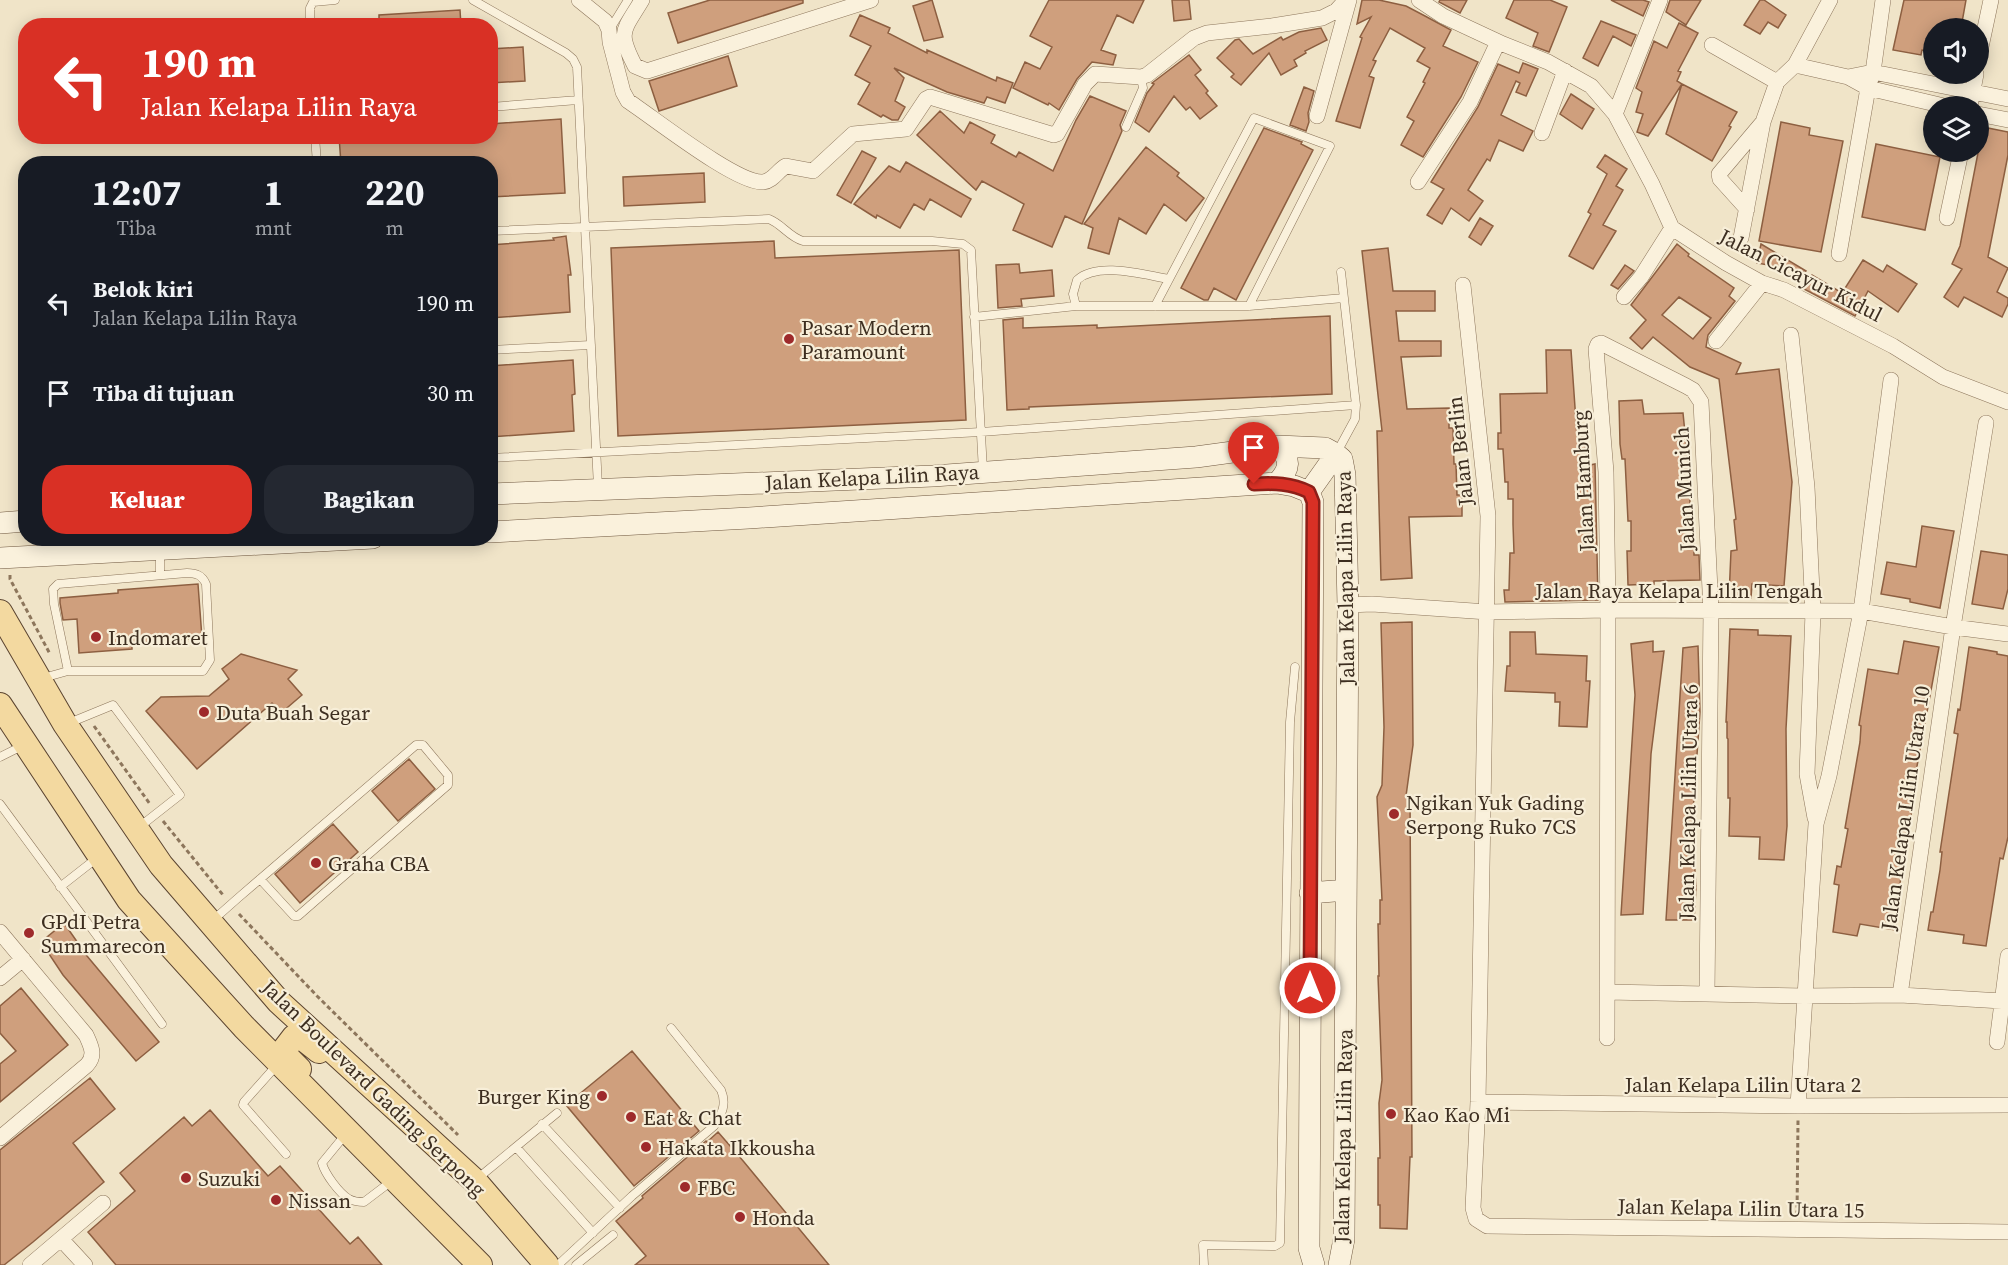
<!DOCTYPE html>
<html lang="id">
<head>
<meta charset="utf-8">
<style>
	:root { --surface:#171b24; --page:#242831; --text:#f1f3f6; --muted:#9ea1a6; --accent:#d93025 }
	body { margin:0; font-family:"Source Serif 4",serif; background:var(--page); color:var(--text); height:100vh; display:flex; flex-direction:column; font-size:22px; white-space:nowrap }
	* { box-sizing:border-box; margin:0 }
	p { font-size:20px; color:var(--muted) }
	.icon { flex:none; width:33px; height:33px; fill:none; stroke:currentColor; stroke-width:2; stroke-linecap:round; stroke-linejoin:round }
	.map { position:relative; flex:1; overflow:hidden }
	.side { position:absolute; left:18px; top:156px; width:480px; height:390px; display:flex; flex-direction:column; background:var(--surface); border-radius:24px; box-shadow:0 3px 15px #0003 }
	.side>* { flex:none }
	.hud { position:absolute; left:18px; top:18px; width:480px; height:126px; border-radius:24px; box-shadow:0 3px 15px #0003; background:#d93025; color:#fff; overflow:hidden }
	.controls { position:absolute; left:1923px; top:18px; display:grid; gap:12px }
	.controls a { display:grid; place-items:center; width:66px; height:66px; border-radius:50%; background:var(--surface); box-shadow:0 3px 15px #0003; font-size:30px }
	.pin { position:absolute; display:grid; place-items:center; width:51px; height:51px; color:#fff; margin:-62px -26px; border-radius:50% 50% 50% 0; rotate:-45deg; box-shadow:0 0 6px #0007 }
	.pin .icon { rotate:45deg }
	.me { position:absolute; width:66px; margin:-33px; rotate:0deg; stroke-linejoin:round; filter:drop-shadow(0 0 4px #0008) }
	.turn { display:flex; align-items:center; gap:21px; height:126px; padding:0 24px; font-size:27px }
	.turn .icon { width:78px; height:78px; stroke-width:2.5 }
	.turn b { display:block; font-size:42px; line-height:51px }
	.eta { display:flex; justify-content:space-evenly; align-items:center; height:102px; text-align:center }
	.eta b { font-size:36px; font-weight:800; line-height:42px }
	.button { display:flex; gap:12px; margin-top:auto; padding:12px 24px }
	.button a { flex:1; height:69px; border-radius:24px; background:var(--accent); color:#fff; font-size:24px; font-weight:800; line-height:69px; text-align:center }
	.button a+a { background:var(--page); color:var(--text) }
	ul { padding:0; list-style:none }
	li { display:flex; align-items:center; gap:18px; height:90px; padding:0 24px }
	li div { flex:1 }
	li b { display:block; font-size:22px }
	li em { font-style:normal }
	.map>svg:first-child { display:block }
	.building { fill:#cf9f7d; stroke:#8d5f41; stroke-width:1.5; fill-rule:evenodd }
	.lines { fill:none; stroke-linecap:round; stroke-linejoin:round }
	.lane-casing { stroke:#8d765c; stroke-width:9 }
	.street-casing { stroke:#8d765c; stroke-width:16 }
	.secondary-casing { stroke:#6f573f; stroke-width:22 }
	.primary-casing { stroke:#5b4430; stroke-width:26 }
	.path { stroke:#8d765c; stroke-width:3; stroke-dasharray:4.5 3; stroke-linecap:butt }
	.lane { stroke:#faf1dc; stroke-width:8 }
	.street { stroke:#faf1dc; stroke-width:15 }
	.secondary { stroke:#faf1dc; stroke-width:21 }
	.primary { stroke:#f3d9a0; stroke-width:24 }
	.route-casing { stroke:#8d1f18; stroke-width:15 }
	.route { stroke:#d93025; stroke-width:10 }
	.poi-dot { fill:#9e2a2b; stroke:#f7eed8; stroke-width:2 }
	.labels { text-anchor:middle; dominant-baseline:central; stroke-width:4.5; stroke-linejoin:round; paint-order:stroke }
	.street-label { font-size:21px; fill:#3d2e20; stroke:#f7eed8 }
	.poi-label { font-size:21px; fill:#3d2e20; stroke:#f7eed8; text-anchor:start }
</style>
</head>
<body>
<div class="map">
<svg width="2008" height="1265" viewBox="0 0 2008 1265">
	<rect width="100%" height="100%" fill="#f0e4c8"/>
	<path class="building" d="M710 0H803V3L678 43 668 13Z
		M932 0 943 37 924 41 913 6Z
		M1049 0H1144L1133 23 1117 15 1101 50 1116 55 1113 65 1092 62 1077 79 1059 110 1049 103 1048 105 1013 88 1025 62 1040 69 1052 47 1030 36Z
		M1172 0H1189L1191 19 1174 21Z
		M1362 0H1379L1406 6 1425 16 1451 30 1443 46 1478 62 1461 97 1423 157 1401 145 1414 121 1407 117 1425 83 1423 82 1430 68 1417 61 1425 48 1390 28 1373 60 1376 61 1369 76 1374 78 1360 128 1336 121 1362 38 1360 37 1371 17 1357 24Z
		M1440 0H1467L1460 13 1439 2Z
		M1514 0H1550L1567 7 1549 52 1533 46 1538 33 1506 18Z
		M1611 0H1643L1649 2 1643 16Z
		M1670 0H1701L1686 25 1666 12Z
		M1760 0H1764L1786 15 1778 28 1768 22 1760 34 1744 25Z
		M1904 0H1966L1961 28H1934V52L1922 50 1921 55 1893 50Z
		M460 10 461 26H379V15Z
		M860 15 890 28 888 33 927 53V50L996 81 997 77 1013 83 1005 103 987 97 984 103 947 92 894 68 904 78 895 101 905 107 898 120H892L883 115 881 117 858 104 870 83 855 75 871 46 850 36Z
		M1601 21 1636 35 1631 46 1613 36 1598 66 1583 58Z
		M1679 23 1698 33 1678 71 1681 72 1677 81 1682 84 1648 136 1637 132 1643 114 1636 112 1642 92 1636 88 1654 41 1667 48Z
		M1321 28 1327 40 1305 51 1306 53 1294 60 1297 66 1281 75 1269 53 1241 85 1231 77 1234 74 1217 58 1235 40 1239 39 1253 54 1281 37 1283 40 1299 32Z
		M523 47 525 81 490 83V49Z
		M1189 55 1201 70 1195 75 1208 91 1206 93 1217 106 1200 119 1190 107 1186 110 1174 96 1149 132 1135 122 1147 93 1154 84 1152 83Z
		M728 56 737 86 659 111 649 81Z
		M1523 63 1538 69 1526 96 1516 92 1520 83 1516 81 1501 115 1533 131 1523 151 1499 140 1490 161 1487 159 1468 190 1483 201 1469 221 1451 208 1442 224 1427 215 1444 189 1431 182 1478 107 1498 64 1519 73Z
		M1682 84 1737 112 1729 126 1731 127 1712 161 1666 134Z
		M1304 87 1314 91 1308 113 1309 122 1306 131 1290 125Z
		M1571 94 1594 109 1582 129 1560 114Z
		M1090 96 1126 111 1120 125 1122 131 1082 224 1065 216 1052 247 1013 230 1024 204 982 181 976 190 917 135 940 111 964 133 970 122 995 135 991 143 1016 157 1019 152 1053 171 1076 120Z
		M561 119 565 193 490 197V164H431V161L341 164 339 136H490V124Z
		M1781 122 1810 128 1809 135 1843 141 1821 252 1759 241Z
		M1983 127 2008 132V155L1988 257 2008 268 1997 292 2008 298V304L2002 317 1964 297 1958 307 1944 297 1962 269 1952 264 1960 246Z
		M1264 128 1302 142 1301 144 1313 150 1236 300 1214 288 1208 300H1204L1181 288Z
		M1876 144 1940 157 1925 230 1862 217Z
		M1146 147 1179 173 1177 176 1204 198 1186 221 1164 204 1146 234 1119 218 1109 254 1088 248 1093 228 1084 224Z
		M862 151 876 158 851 203 837 195Z
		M1605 155 1627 169 1616 186 1623 190 1603 225 1616 231 1593 269 1569 256 1591 214 1588 212 1607 174 1597 167Z
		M906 162 971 199 961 217 930 199 924 210 914 204 900 228 877 215 876 218 854 204 889 166 900 172Z
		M704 173 705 202 624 206 623 177Z
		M1480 218 1493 226 1481 245 1469 237Z
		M566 236 571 275H568L570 312 490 318V245L554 240 553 238Z
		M774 241 775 258 959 250 966 420 618 436 611 248Z
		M1677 244 1689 254 1688 256 1734 288 1729 296 1735 301 1708 335 1706 347 1741 363 1736 374 1779 369 1792 482 1784 586 1752 584 1751 598 1729 597 1731 551 1737 550 1734 520 1736 519 1719 379 1690 367 1653 337 1642 349 1630 338 1646 320 1631 305ZM1679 297 1711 318 1693 339 1662 315Z
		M1761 244 1806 271 1805 272 1757 263Z
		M1388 248 1393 291H1435V311H1396L1399 341H1441V356L1401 357 1407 409 1449 408V428H1453L1454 464H1456L1457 495H1462V516L1409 517 1412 578 1381 580 1377 431H1382L1362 251Z
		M1863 260 1883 272 1887 265 1917 284 1898 312 1868 291 1855 316 1804 289 1812 275 1842 293Z
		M1019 264 1020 273 1052 270 1054 296 1021 299 1022 306 998 308 996 265Z
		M1625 265 1634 271 1618 289 1611 285Z
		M1330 316 1332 394 1029 407V409L1007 410 1003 320 1023 318V328L1097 325V328Z
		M1546 350H1571L1577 436H1585V451L1590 450V465L1595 464 1598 600 1505 602 1504 590H1509L1510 553H1514L1513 524V499H1508V482H1505L1503 449H1498V433H1501L1500 394 1547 393Z
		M573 360 575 394 572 395 574 431 490 437V366Z
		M1642 400 1644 414 1683 413 1689 473 1690 505H1693L1694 520V555H1699L1700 580 1654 581V584L1628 585 1627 551H1631V521H1628L1625 459H1622L1620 444 1619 401Z
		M1922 526 1954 531 1940 608 1910 602V599L1881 594 1887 562 1916 567Z
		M1981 551 2008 555V589L2003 609 1972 604Z
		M198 584 202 638 132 643V649L79 653 77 619 63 620 60 603V598L118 593V590Z
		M1412 622 1413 745 1406 796H1410L1412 1157H1410L1407 1229 1380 1228V1205H1378V1158H1380L1379 1103 1382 1080 1378 976H1379L1378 924H1380V900H1382L1377 797 1382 785 1384 727 1381 623Z
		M1730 629 1758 630V635L1791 636 1786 729 1787 826 1784 860 1759 859 1760 837 1729 836 1730 798H1728V739L1727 738V722H1726Z
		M1510 632H1535L1536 654 1587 656 1586 681H1590L1587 727 1559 726 1560 702H1555V693L1505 691 1507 666H1510Z
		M1653 641V652L1664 651 1651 754 1643 914 1621 915 1635 695 1631 644Z
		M1904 641 1939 647 1915 777 1917 778 1898 896 1896 912H1899L1895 930 1860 924 1857 936 1833 932 1839 885 1834 884 1837 866 1841 867 1848 829 1845 828 1860 742 1861 726 1859 725 1868 669 1898 674Z
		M1698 646 1700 712 1692 826 1696 887 1694 920H1666L1683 648Z
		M1969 647 1997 652V654L2008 656V837L2003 859 2000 858 1986 946 1963 943 1964 935 1928 930 1931 912H1933L1940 870 1942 852H1940L1958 734 1954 733 1958 709 1960 710Z
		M241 654 297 670 288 679 302 695 281 713 272 703 197 769 146 711 161 697 209 696 229 679 222 669Z
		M409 759 435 789 398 821 372 791Z
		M333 824 358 852 300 903 275 874Z
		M64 923 87 956 159 1042 136 1061 63 975 41 942Z
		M21 988 68 1045 0 1102V1064L16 1051 0 1033V1006Z
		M632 1051 699 1131 634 1186 566 1105Z
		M90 1078 115 1109 73 1143 104 1182 33 1242 4 1265H0V1150Z
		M210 1110 268 1176 280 1166 350 1244 358 1237 382 1265H116L88 1232 135 1191 120 1173 184 1117 192 1126Z
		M718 1132 744 1162 829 1265H635L646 1256 616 1221 643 1198 642 1196 706 1141 707 1142Z"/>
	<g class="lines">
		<g class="lane-casing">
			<path id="lane" d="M473 0 566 53 573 59 577 67 598 487
				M310 26V8L313 2 335 0
				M610 29 628 0
				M490 107 578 100
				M1126 127 1143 88 1141 77
				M315 136 317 164
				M490 231 769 219C782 224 789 237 803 241H932L963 244 971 250 983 471
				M1076 306 1073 294 1077 280C1098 261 1144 275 1169 279
				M1155 306 1254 118 1330 146 1249 306
				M974 317 1076 306H1249L1344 298
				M490 350 591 345
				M1336 454 1355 419 1356 405 1341 272
				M490 458 981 432 1356 405
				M160 575V552
				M43 678 68 671H203L210 660 206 584C202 575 196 573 187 573L58 584 53 589 54 604 68 671
				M69 723 113 705 180 795 138 828
				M0 757 24 745
				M0 804 162 1024
				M60 887 97 858
				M212 921 238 898 416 745H423L448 775V785L298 916H294L260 879
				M277 1065 244 1102 243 1105 286 1154
				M542 1124 620 1208
				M345 1135 322 1163C325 1174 339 1193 349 1199 353 1201 359 1202 364 1202L393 1180
				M516 1147 593 1233
				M477 1179 557 1113
				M558 1265 632 1196 714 1126C722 1114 727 1104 721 1090L671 1028
				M576 1265 613 1235
				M1204 1265 1203 1245 1275 1246 1280 1243 1290 722 1295 667"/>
		</g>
		<g class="street-casing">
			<path id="street" d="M579 0 605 21 609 30 610 42 623 92 628 101C654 118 737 184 763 182 773 181 778 170 786 166L813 171 853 134 906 129 926 99 930 97 1054 135 1057 134 1085 84 1095 74 1141 77 1147 75 1194 38 1207 33 1272 26 1322 18 1336 11 1346 0
				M642 0C623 32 617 31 635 66L647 71 871 0
				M1419 0 1443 16 1503 44 1548 62 1591 86 1615 114 1652 184 1672 228 1726 263 1762 283 1784 290 1893 346 1943 377 2008 402
				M1712 45 1777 82
				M1978 61 1991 0
				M1795 65 1848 77 1868 88 1944 106
				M1848 77 1873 72 2008 99
				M1970 106 1976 74
				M1615 114 1660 0
				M1978 114 2008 120
				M1317 116 1349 0
				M1542 133 1565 71
				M1418 182 1470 102 1498 42
				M1747 209 1720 179 1719 174 1763 122
				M1947 218 1961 152
				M1741 238 1763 122 1777 82 1795 65 1830 0
				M1839 254 1868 88 1873 72 1883 0
				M1463 285 1488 516 1478 1102 1473 1208 1476 1219 1487 1226 2008 1232
				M1624 297 1641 277 1672 228
				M1791 335 1807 487 1813 612 1807 774 1815 818
				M1716 341 1762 283
				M1348 605 1372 604 1488 612 1608 610 1861 611 1953 627 2008 634
				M0 932 86 1035C91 1046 96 1055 87 1065L0 1138
				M0 978 23 959
				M1607 992 1804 996 1900 995 2002 1001
				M1900 995 1953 627 1986 423
				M1607 1038 1608 610 1606 472 1596 349 1598 344 1601 343 1686 386 1693 390 1701 402 1711 611 1707 993
				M1997 1042 2008 956
				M1478 1102 1798 1106 2008 1105
				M1798 1106 1816 824 1829 776 1861 611 1891 380
				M61 1239 85 1265
				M30 1265 103 1203"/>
		</g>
		<g class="secondary-casing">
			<path id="secondary" d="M1277 483C1290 469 1292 459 1277 446
				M1309 492 1336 454
				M490 494 933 476 1196 457 1277 446 1325 448 1336 454 1342 459 1345 475 1348 605 1344 1239 1339 1265
				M0 523 26 521
				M490 532 749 518 1277 483 1294 486 1309 492 1313 502 1309 1248 1314 1265
				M0 558 373 538
				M1310 893 1346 890"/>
		</g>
		<g class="primary-casing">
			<path id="primary" d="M0 612 65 724 161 865 279 1002 475 1181 547 1265
				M0 705 129 900 244 1027 480 1265
				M299 1069 284 1054V1050L294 1037 300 1036 319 1051"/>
		</g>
		<path class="path" d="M10 575V579L50 654
			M94 726 150 804
			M163 821 223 895
			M239 914 317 996 458 1135
			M1797 1215 1798 1120"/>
		<use href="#lane" class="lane"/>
		<use href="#street" class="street"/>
		<use href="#secondary" class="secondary"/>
		<use href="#primary" class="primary"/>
	</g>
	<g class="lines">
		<g class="route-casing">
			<path id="route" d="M1254 484C1274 483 1291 483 1309 492L1313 502 1310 988"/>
		</g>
		<use href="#route" class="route"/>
	</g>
	<g class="poi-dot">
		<circle cx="789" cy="339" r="6"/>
		<circle cx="96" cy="637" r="6"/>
		<circle cx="204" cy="712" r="6"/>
		<circle cx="1394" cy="814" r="6"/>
		<circle cx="316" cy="863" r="6"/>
		<circle cx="29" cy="933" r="6"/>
		<circle cx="602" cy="1096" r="6"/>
		<circle cx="1391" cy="1114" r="6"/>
		<circle cx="631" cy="1117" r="6"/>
		<circle cx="646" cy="1147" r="6"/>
		<circle cx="186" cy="1178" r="6"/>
		<circle cx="685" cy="1187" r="6"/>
		<circle cx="276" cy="1200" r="6"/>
		<circle cx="740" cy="1217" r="6"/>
	</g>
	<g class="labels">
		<g class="street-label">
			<text transform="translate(1801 275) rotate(27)">Jalan Cicayur Kidul</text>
			<text transform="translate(1460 451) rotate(-96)">Jalan Berlin</text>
			<text transform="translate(872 477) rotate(-3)">Jalan Kelapa Lilin Raya</text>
			<text transform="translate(1583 481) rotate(-93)">Jalan Hamburg</text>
			<text transform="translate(1684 489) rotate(-93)">Jalan Munich</text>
			<text transform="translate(1345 578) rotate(-91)">Jalan Kelapa Lilin Raya</text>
			<text x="1679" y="590">Jalan Raya Kelapa Lilin Tengah</text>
			<text transform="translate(1688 802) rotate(-89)">Jalan Kelapa Lilin Utara 6</text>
			<text transform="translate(1905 808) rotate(-82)">Jalan Kelapa Lilin Utara 10</text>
			<text x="1743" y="1084">Jalan Kelapa Lilin Utara 2</text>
			<text transform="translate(374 1088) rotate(44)">Jalan Boulevard Gading Serpong</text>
			<text transform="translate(1343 1136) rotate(-89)">Jalan Kelapa Lilin Raya</text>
			<text transform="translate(1741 1208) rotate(1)">Jalan Kelapa Lilin Utara 15</text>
		</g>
		<g class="poi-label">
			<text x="801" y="327">Pasar Modern<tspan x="801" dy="24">Paramount</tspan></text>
			<text x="108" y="637">Indomaret</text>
			<text x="216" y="712">Duta Buah Segar</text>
			<text x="1406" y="802">Ngikan Yuk Gading<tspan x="1406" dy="24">Serpong Ruko 7CS</tspan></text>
			<text x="328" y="863">Graha CBA</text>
			<text x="41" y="921">GPdI Petra<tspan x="41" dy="24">Summarecon</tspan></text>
			<text x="590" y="1096" text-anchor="end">Burger King</text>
			<text x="1403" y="1114">Kao Kao Mi</text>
			<text x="643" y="1117">Eat &amp; Chat</text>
			<text x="658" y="1147">Hakata Ikkousha</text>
			<text x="198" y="1178">Suzuki</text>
			<text x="697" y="1187">FBC</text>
			<text x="288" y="1200">Nissan</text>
			<text x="752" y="1217">Honda</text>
		</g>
	</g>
</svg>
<div class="controls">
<a><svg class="icon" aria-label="sound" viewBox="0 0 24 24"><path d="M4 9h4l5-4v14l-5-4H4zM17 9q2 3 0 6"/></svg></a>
<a><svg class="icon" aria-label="layers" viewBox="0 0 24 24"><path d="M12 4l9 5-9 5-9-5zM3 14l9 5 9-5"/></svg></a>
</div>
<div class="pin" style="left:1254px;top:484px;background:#d93025"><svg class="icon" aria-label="arrive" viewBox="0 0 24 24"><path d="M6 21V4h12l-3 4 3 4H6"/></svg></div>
<svg class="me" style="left:1310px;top:988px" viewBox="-20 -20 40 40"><circle r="17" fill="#d93025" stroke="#fff" stroke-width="3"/><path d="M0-11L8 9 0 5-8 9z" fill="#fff"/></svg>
<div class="hud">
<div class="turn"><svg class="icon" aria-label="left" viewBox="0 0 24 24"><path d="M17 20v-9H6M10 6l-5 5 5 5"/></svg><div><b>190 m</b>Jalan Kelapa Lilin Raya</div></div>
</div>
<section class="side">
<div class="eta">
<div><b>12:07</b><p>Tiba</p></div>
<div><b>1</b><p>mnt</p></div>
<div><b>220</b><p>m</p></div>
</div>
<ul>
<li><svg class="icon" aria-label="left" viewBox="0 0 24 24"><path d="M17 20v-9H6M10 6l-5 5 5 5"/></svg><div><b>Belok kiri</b><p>Jalan Kelapa Lilin Raya</p></div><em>190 m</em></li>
<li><svg class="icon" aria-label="arrive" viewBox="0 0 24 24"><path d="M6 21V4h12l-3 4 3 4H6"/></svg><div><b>Tiba di tujuan</b></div><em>30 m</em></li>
</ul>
<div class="button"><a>Keluar</a><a>Bagikan</a></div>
</section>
</div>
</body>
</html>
